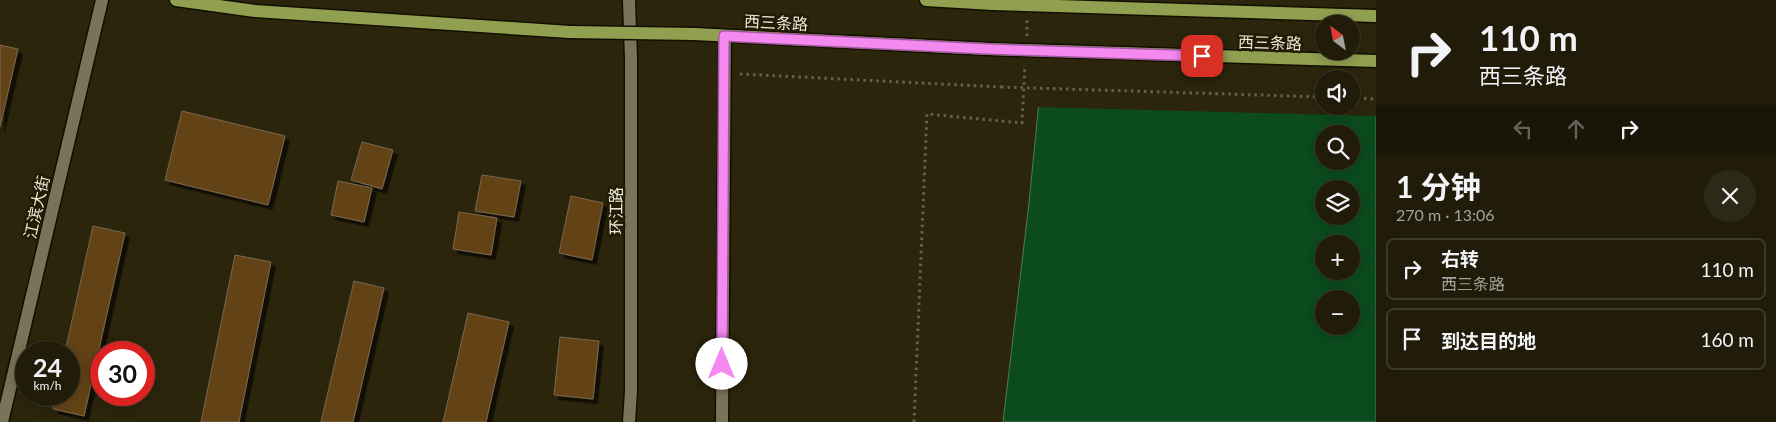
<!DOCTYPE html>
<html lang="zh">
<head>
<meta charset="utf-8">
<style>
	:root { --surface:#201c09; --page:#2d2917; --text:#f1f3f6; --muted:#a2a19c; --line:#3d3a2a }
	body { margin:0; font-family:Lato,"Noto Sans SC",sans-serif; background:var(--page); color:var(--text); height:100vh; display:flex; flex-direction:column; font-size:19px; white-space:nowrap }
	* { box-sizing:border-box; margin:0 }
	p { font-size:16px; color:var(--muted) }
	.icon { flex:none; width:28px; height:28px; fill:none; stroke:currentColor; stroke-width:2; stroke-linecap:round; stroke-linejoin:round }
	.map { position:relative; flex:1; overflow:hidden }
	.drawer { display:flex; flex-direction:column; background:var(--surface); width:400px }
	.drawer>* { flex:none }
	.top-card { background:#201c09; color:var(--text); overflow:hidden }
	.needle { width:32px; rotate:328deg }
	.fabs { position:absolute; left:1315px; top:15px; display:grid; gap:10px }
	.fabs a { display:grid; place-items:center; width:45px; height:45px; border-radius:50%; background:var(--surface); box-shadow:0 2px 12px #0003,0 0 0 1px var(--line); font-size:25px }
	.speed { position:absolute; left:15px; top:341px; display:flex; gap:10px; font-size:25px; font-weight:700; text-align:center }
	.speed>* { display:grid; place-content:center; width:65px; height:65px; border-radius:50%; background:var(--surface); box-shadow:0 2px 12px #0003,0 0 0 1px var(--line); line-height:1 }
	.speed small { font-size:12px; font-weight:400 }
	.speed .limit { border:8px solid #d22; background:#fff; color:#111 }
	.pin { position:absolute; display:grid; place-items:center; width:42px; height:42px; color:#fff; margin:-21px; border-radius:10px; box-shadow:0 2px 8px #0006 }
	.me { position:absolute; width:55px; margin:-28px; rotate:0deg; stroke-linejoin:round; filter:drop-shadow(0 0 4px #0008) }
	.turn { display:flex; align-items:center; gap:18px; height:105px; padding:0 20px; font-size:22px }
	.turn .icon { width:65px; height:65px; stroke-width:2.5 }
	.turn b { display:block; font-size:35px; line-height:42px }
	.lanes { display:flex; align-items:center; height:48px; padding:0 20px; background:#0003; justify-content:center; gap:25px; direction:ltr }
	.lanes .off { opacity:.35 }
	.round { display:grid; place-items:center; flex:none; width:52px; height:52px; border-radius:26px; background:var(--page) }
	.headline { display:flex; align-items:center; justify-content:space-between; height:85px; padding:0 20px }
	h1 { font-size:30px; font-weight:700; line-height:38px }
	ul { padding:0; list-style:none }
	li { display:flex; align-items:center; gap:15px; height:62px; margin:0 10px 8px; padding:0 10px; border:2px solid var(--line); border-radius:8px }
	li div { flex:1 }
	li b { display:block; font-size:19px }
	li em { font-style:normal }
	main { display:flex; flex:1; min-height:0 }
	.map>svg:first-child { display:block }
	.water { fill:#0b4b1d; stroke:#4f7b56; fill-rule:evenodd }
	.pier { fill:#2b250c; fill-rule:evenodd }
	.building { fill:#634318; stroke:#7a6751; filter:url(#shadow) }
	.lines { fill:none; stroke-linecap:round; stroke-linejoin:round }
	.minor-casing { stroke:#140e00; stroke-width:15 }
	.major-casing { stroke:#140e00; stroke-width:15 }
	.path { stroke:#66614b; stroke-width:3; stroke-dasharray:2.5 4; stroke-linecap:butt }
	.minor { stroke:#797358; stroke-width:12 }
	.major { stroke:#90a050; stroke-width:12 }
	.major-bridge-casing { stroke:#140e00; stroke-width:15; stroke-linecap:butt }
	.path-bridge { stroke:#66614b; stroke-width:3; stroke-dasharray:2.5 4; stroke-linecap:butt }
	.major-bridge { stroke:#90a050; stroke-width:12 }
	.route-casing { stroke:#9f599c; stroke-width:12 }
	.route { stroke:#f489f0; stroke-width:9 }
	.labels { text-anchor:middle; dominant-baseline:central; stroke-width:5; stroke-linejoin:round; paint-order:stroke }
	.street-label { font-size:16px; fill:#edeadb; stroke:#211c03 }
</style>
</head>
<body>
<main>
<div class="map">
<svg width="1376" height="422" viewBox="0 0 1376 422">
	<defs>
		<filter id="shadow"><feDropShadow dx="4.5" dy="4.5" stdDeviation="0" flood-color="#0009"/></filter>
	</defs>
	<rect width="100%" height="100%" fill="#2b250c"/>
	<path class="water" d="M1049 0H1376V422H1003L1029 203ZM1324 24H1351V51H1324ZM1324 79H1351V106H1324ZM1324 134H1351V161H1324ZM1324 189H1351V216H1324ZM1324 244H1351V271H1324ZM1324 299H1351V326H1324Z"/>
	<path class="pier" d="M1047 0H1376V116L1036 107ZM1324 24H1351V51H1324ZM1324 79H1351V106H1324Z"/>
	<path class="building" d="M0 45 18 49 0 127Z
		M182 111 285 136 268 205 165 180Z
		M362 142 393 150 382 189 351 180Z
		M482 175 521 181 514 217 475 211Z
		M338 181 372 188 364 222 331 215Z
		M571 196 603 203 592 260 559 253Z
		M459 212 497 218 491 255 453 249Z
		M93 226 125 233 84 416 53 409 56 395H69V352H65Z
		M235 255 271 262 239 422H201Z
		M354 281 384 288 353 422H321Z
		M468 313 509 322 486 422H443Z
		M560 337 599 341 593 399 554 395Z"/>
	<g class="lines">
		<g class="minor-casing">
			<path id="minor" d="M629 0 631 59V391L629 422
				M2 422 102 0
				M722 422 725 36"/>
		</g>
		<g class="major-casing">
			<path id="major" d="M176 0 255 11 570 32
				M926 0 993 4
				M694 34 989 49"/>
		</g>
		<path class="path" d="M1027 36V20
			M740 74 1001 87
			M1351 98 1376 99
			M914 422 927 114 1022 123 1025 65"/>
		<use href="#minor" class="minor"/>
		<use href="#major" class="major"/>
		<g class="major-bridge-casing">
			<path id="major-bridge" d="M993 4 1376 16
				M570 32 694 34
				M989 49 1376 61"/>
		</g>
		<path class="path-bridge" d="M1001 87 1324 97"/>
		<use href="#major-bridge" class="major-bridge"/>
	</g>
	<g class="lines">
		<g class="route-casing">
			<path id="route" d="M722 364 724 36 988 49 1202 56"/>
		</g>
		<use href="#route" class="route"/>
	</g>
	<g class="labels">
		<g class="street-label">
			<text transform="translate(776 22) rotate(3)">西三条路</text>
			<text transform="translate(1270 42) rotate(2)">西三条路</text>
			<text transform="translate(36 207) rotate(-77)">江滨大街</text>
			<text transform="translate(615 211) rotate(-90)">环江路</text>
		</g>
	</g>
</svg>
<div class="fabs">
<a><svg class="needle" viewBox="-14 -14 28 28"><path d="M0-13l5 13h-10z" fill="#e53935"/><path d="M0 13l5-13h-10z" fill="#a2a19c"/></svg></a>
<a><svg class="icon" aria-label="sound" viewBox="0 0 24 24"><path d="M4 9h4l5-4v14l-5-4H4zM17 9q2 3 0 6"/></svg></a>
<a><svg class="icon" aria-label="search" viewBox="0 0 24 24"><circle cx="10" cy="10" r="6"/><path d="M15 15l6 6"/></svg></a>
<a><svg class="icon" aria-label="layers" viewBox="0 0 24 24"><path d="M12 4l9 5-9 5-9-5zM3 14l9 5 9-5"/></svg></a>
<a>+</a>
<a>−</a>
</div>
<div class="speed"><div>24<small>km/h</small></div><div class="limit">30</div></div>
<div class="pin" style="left:1202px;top:56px;background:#d93025"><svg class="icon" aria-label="arrive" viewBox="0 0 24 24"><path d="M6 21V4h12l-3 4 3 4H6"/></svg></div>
<svg class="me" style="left:722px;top:364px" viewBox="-20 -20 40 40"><circle r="19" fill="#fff"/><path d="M0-13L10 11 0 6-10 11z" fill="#f489f0"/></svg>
</div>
<section class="drawer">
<div class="top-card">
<div class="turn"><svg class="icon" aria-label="right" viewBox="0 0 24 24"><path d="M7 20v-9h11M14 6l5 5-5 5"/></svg><div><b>110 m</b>西三条路</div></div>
<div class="lanes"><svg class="icon off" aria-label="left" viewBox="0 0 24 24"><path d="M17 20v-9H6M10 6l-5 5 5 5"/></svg><svg class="icon off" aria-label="ahead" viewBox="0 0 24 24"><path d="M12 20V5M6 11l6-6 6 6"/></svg><svg class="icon" aria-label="right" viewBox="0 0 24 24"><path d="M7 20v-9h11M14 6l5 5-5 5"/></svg></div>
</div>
<div class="headline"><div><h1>1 分钟</h1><p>270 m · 13:06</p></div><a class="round"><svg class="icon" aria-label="close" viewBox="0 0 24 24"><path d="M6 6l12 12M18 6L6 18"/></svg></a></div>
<ul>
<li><svg class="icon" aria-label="right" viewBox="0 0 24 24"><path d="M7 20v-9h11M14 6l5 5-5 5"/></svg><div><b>右转</b><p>西三条路</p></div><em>110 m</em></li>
<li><svg class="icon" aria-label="arrive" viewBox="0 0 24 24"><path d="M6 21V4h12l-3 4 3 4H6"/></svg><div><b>到达目的地</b></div><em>160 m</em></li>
</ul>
</section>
</main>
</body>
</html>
